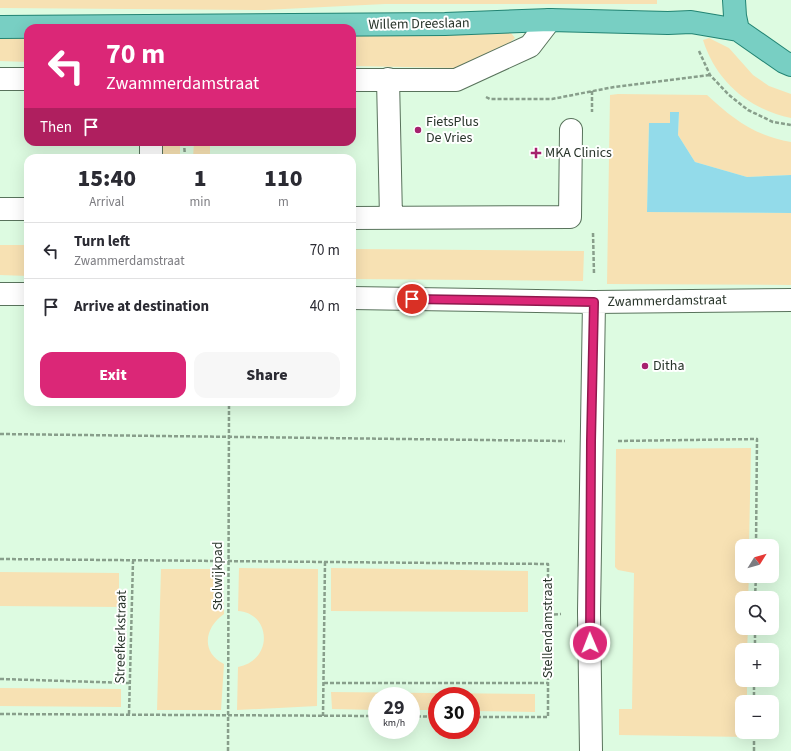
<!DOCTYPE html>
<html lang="en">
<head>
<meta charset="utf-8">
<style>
	:root { --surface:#fff; --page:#f7f7f7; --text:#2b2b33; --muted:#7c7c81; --line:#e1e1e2; --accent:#db2777 }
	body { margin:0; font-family:"Source Sans 3",sans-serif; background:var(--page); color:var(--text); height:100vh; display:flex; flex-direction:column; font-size:15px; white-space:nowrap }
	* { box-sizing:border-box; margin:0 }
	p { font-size:13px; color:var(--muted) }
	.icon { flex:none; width:22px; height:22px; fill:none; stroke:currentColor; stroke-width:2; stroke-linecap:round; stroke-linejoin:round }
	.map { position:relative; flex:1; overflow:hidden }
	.drawer { position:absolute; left:24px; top:154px; width:332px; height:252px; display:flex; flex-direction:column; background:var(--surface); border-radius:12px; box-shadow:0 4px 16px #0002 }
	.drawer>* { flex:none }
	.banner { position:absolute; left:24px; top:24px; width:332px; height:122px; border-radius:12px; box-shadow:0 4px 16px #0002; background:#db2777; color:#fff; overflow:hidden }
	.needle { width:26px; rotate:53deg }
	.fabs { position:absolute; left:735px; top:539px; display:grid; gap:8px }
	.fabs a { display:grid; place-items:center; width:44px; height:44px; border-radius:8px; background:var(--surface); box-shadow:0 4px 16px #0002; font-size:20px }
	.speed { position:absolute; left:368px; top:687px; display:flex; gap:8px; font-size:20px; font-weight:700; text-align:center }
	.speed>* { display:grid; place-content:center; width:52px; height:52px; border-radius:50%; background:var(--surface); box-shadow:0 4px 16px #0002; line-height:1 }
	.speed small { font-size:10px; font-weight:400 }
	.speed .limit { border:6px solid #d22; background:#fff; color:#111 }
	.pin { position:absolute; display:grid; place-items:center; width:34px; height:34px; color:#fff; margin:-17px; border:2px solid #fff; border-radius:50%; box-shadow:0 1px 4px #0007 }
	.me { position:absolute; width:44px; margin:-22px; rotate:359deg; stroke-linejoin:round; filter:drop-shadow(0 0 3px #0008) }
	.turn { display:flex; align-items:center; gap:14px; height:84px; padding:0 16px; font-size:18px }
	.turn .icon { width:52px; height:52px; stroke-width:2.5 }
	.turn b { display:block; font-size:28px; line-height:34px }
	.then { display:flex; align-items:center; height:38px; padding:0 16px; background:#0003; gap:8px; font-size:15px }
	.eta { display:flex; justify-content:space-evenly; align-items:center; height:68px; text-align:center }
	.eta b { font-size:24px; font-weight:800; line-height:28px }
	.button { display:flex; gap:8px; margin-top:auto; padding:8px 16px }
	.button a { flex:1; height:46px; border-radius:12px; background:var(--accent); color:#fff; font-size:16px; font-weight:800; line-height:46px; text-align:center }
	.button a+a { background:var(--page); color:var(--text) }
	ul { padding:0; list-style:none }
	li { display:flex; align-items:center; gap:12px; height:56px; padding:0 16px; border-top:1px solid var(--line) }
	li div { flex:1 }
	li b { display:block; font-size:15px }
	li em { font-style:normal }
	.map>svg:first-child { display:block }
	.green { fill:#f7e1b3 }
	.water { fill:#93dbea }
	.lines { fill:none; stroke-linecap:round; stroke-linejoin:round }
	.minor-casing { stroke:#59735c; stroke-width:24 }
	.major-casing { stroke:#228473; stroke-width:24 }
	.path { stroke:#889e8b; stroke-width:2.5; stroke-dasharray:4 2; stroke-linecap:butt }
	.minor { stroke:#fff; stroke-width:22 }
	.major { stroke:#78cfc3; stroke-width:22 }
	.route-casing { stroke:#8e194d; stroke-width:10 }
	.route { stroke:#db2777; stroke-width:7 }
	.poi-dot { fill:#a6216e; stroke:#fff; stroke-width:1.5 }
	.labels { text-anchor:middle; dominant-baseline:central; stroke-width:4; stroke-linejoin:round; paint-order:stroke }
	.street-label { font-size:14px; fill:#28342a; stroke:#fff }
	.poi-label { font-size:14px; fill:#28342a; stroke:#fff; text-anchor:start }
</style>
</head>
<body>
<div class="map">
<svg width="791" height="751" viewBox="0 0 791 751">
	<rect width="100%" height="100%" fill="#ddfbe1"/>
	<path class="green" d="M0 0H657V4H385L264 10 0 8Z
		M352 33H511L515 38 494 58 458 68 352 66Z
		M0 35H28V62L0 61Z
		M709 38 729 48 753 75 769 86 791 94V118C748 109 716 81 703 40Z
		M618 94 707 95C733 119 755 136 791 142V175L747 177 695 162 678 135 679 113 670 123H649L647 212 791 213V285L607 284 610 95Z
		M161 142H180V158H161Z
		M194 142H210V158H193Z
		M0 245H28V276L0 275Z
		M352 249 584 251 583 281 352 279Z
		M751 448 749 546H742V576H749L748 598H742V628H748L747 650H742V680H747V702H742V732H746V737L619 735V709H632L634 573 618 570 615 567 616 449Z
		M239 568 318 569 317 706 237 710 238 667C274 660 271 613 238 611Z
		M331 568 528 571V612L331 611Z
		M161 569H222L224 614C205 627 200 652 224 664L221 710H157Z
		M0 572 119 573V607L0 606Z
		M0 688 121 689V707L0 706Z
		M331 692 535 694V712L471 711V696H437V710H411V696H377V710L332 709Z"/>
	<path class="water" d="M670 112H679L678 135 695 162 747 177 791 175V213L647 212 649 123H670Z"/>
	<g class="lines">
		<g class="minor-casing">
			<path id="minor" d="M0 79H28
				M388 79 391 218
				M352 80H456L530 46 550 20
				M151 158V142
				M0 209H28
				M352 218 570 217 571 130
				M0 294H28
				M352 298 594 302 791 300
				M591 751 589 612 594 302"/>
		</g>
		<g class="major-casing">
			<path id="major" d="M734 0 735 16 738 30 784 62 791 65
				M0 27 445 24 550 20 668 23 691 22 738 30"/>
		</g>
		<path class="path" d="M699 51 710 75 729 95 748 110 773 122 791 125
			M592 91V112
			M486 97 490 99H552L614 87 710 75
			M184 142 185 158
			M593 233 594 274
			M0 434 565 441
			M618 441 757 439 756 546
			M0 559 548 564V717H471
			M755 598 756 576
			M548 615 561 614
			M755 650V628
			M0 679 129 683
			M324 683H548
			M754 702V680
			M0 714 377 716
			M129 714 133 561
			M323 716 325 562
			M411 716 437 717
			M228 751 229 402
			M754 751V732"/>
		<use href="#minor" class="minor"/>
		<use href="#major" class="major"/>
	</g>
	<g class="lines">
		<g class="route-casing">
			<path id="route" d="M412 299 594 302 591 441 590 643"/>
		</g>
		<use href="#route" class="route"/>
	</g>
	<g class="poi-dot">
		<circle cx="418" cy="130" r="4"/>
		<path d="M534 147h4v4h4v4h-4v4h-4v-4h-4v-4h4z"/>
		<circle cx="645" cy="366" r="4"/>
	</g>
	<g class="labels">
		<g class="street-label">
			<text transform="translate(419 24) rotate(-1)">Willem Dreeslaan</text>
			<text transform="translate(667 301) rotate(-1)">Zwammerdamstraat</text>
			<text transform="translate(218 576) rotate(-90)">Stolwijkpad</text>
			<text transform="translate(548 628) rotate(-90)">Stellendamstraat</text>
			<text transform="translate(121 637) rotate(-89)">Streefkerkstraat</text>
		</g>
		<g class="poi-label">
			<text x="426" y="122">FietsPlus<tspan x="426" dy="16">De Vries</tspan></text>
			<text x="545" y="153">MKA Clinics</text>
			<text x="653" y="366">Ditha</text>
		</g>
	</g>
</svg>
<div class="fabs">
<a><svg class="needle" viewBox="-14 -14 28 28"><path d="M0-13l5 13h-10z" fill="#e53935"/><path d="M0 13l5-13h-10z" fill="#7c7c81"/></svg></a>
<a><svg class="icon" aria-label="search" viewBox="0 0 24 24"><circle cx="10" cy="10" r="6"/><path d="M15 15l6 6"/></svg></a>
<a>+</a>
<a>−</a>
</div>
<div class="speed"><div>29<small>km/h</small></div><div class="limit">30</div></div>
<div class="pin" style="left:412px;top:299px;background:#d93025"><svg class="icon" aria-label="arrive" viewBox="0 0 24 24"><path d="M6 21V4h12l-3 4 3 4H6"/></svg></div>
<svg class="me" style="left:590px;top:643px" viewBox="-20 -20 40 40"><circle r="17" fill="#db2777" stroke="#fff" stroke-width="3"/><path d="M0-11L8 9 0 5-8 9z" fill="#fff"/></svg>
<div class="banner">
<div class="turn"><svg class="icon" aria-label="left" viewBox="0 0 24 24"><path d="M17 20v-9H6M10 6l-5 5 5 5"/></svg><div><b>70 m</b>Zwammerdamstraat</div></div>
<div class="then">Then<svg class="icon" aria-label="arrive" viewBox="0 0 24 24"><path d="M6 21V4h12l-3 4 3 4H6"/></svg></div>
</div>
<section class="drawer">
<div class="eta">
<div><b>15:40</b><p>Arrival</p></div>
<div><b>1</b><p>min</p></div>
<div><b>110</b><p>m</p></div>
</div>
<ul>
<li><svg class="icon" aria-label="left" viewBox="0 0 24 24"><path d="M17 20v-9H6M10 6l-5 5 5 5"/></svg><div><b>Turn left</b><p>Zwammerdamstraat</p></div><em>70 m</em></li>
<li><svg class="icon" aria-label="arrive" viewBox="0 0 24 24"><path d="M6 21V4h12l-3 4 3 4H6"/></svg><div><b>Arrive at destination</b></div><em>40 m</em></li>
</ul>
<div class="button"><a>Exit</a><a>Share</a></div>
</section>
</div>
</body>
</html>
